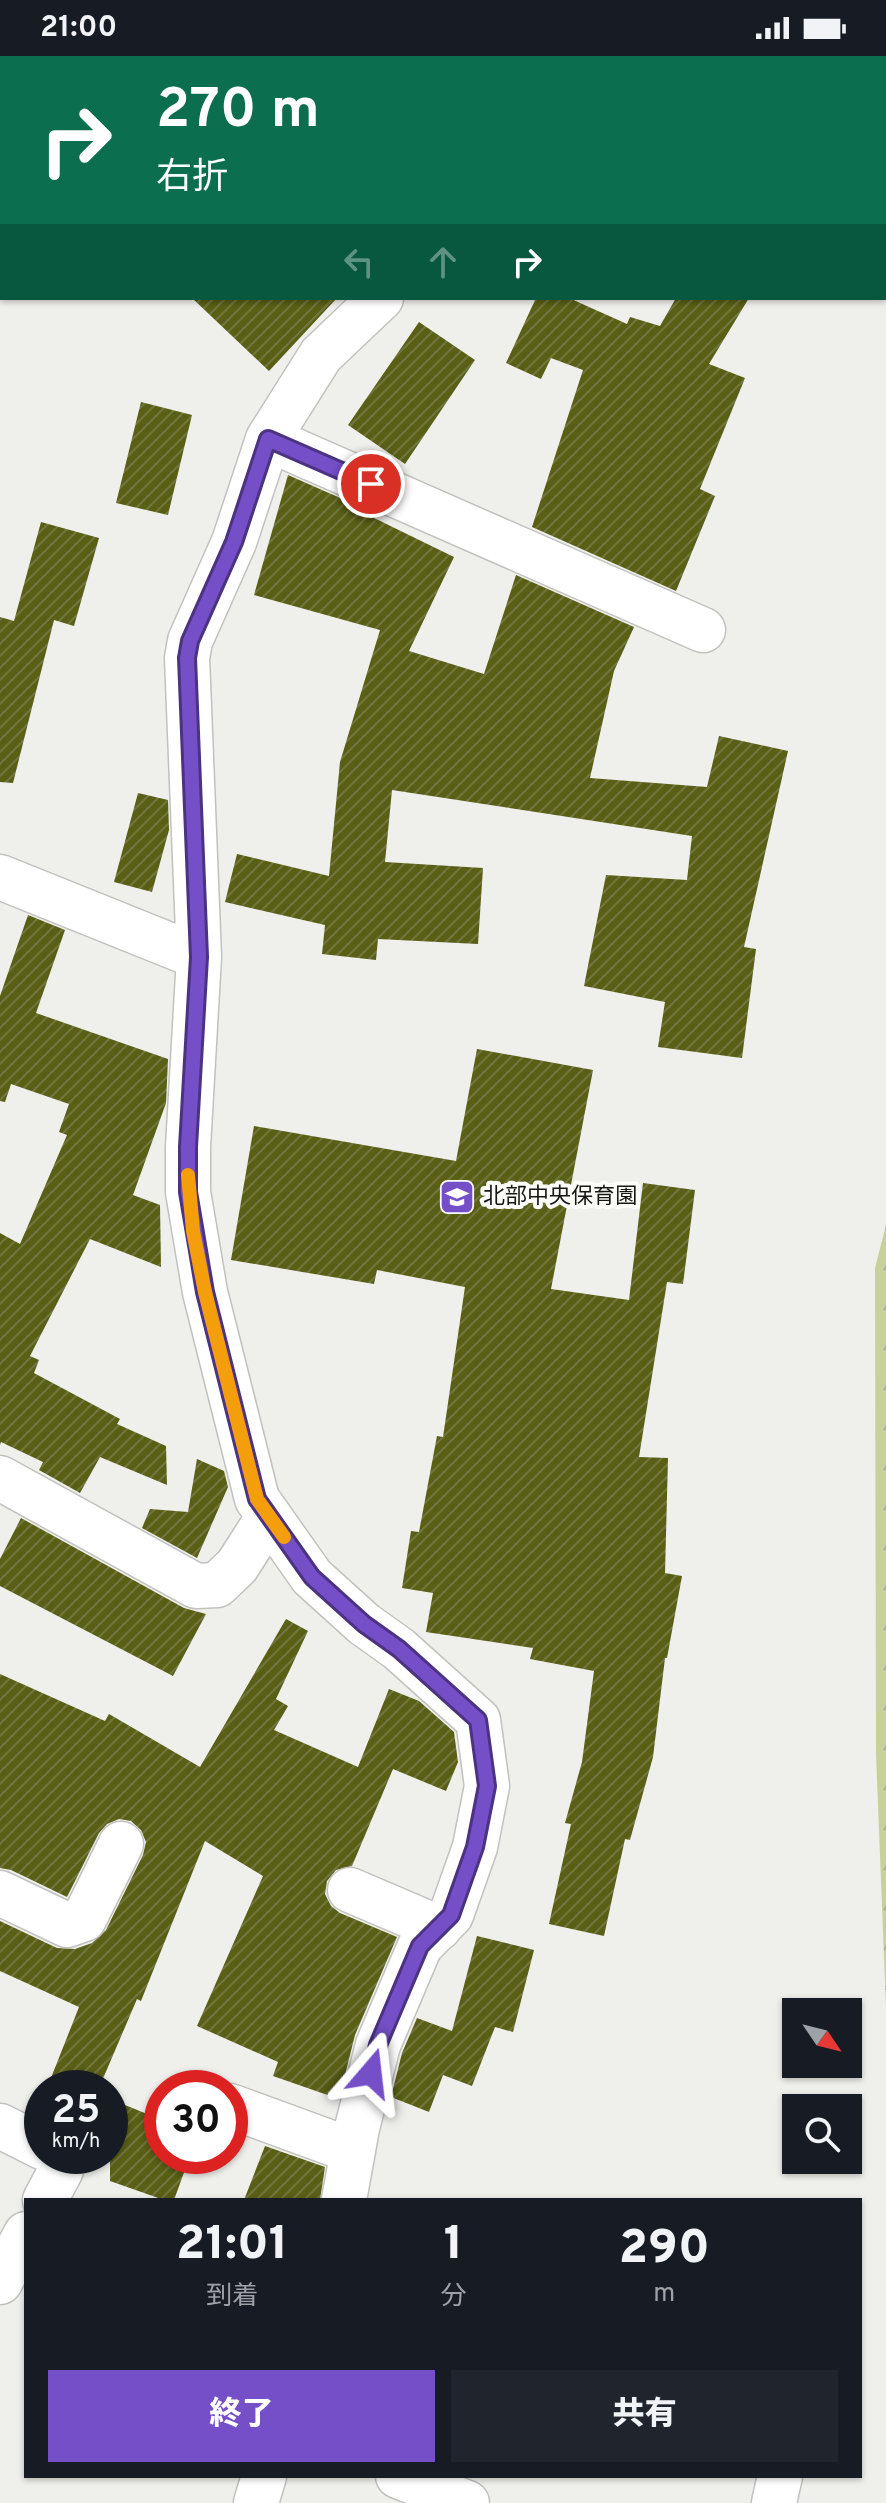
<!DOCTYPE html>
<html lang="ja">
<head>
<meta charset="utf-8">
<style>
	:root { --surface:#171b24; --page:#20242c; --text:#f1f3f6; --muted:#9ea1a6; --accent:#744fc8 }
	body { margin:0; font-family:Overpass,"Noto Sans JP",sans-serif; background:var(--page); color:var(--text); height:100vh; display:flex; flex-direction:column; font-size:30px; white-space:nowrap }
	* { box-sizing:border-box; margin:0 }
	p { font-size:26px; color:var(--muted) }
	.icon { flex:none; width:44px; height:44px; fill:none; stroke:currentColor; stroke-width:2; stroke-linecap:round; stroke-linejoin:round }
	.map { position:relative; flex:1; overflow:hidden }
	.details { position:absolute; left:24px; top:2142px; width:838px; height:280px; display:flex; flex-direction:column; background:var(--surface); border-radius:0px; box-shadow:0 2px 6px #0004 }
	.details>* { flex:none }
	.guide { position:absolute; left:0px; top:0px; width:886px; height:244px; box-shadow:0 2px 6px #0004; background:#0b6e4f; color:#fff; overflow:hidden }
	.needle { width:52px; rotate:125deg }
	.tools { position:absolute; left:782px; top:1942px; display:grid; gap:16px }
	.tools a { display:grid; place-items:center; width:80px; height:80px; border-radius:0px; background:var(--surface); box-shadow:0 2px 6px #0004; font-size:40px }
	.speed { position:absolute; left:24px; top:2014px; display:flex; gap:16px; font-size:40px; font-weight:700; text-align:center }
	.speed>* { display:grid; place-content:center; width:104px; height:104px; border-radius:50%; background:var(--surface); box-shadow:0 2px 6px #0004; line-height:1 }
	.speed small { font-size:20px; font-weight:400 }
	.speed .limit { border:12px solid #d22; background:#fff; color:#111 }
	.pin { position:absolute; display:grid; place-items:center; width:68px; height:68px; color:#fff; margin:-34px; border:4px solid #fff; border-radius:50%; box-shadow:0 2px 8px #0007 }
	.me { position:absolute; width:88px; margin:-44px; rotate:17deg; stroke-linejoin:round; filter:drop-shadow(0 0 6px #0008) }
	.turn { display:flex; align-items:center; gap:28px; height:168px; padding:0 24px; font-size:36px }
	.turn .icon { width:104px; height:104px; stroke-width:2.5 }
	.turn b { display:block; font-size:56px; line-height:68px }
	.lanes { display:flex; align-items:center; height:76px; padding:0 24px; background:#0003; justify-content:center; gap:40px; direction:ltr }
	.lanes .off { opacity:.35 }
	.eta { display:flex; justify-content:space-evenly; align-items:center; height:136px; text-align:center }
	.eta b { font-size:48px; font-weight:800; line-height:56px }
	.cta { display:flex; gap:16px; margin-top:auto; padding:16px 24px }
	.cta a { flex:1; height:92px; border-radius:0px; background:var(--accent); color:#fff; font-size:32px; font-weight:800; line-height:92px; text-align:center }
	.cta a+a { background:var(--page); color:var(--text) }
	.status { display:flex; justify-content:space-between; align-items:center; height:56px; padding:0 40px; background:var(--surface); direction:ltr }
	.status svg { height:22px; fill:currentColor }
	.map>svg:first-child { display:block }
	.forest { fill:url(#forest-firs) }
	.building { fill:url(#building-hatch) }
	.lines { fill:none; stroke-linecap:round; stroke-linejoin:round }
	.minor-casing { stroke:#c1c1be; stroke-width:47 }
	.minor { stroke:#fff; stroke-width:44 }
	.route-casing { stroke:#4b3382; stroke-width:20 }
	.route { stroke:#744fc8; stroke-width:14 }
	.slow { stroke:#f59e0b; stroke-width:14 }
	.labels { text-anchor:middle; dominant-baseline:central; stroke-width:8; stroke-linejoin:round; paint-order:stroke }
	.poi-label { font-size:22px; fill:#161615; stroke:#fcfcf9; text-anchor:start }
</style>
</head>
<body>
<div class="status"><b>21:00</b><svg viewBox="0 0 49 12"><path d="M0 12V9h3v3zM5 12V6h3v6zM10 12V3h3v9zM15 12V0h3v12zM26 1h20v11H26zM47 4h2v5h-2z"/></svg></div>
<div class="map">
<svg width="886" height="2447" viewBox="0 0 886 2447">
	<defs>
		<pattern id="forest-firs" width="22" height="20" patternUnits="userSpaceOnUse" patternTransform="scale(2)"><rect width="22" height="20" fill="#cad099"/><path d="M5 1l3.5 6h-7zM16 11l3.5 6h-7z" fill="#adb283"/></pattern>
		<pattern id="building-hatch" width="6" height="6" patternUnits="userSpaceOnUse" patternTransform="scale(2)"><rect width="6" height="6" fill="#595f15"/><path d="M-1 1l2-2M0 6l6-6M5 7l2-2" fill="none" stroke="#71763e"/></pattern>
	</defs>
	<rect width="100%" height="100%" fill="#efefec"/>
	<path class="forest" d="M886 1169V1951L876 1698 875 1212Z"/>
	<path class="building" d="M192 242H337L269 315Z
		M536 242H569L627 268 630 261 660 270 676 242H749L709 308 745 322 700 433 715 440 676 535 532 471 583 314 551 302 541 323 506 307Z
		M419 266 475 304 405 408 348 369Z
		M141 346 192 359 168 459 116 447Z
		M288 419 372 456 370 460 454 501 409 595 484 618 516 519 634 571 614 615 590 722 707 731 719 680 788 695 744 891 756 893 742 1002 658 991 665 946 584 930 606 819 687 824 692 780 392 734 385 806 483 812 478 888 378 883 376 904 322 898 325 869 225 846 237 798 329 820 340 706 380 574 254 539Z
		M41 466 99 482 74 570 54 564 13 727 0 726V561L14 565Z
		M138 737 168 744 169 774 152 836 114 826Z
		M28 859 65 874 36 957 168 1003 166 1047 133 1139 160 1149 161 1211 90 1183 30 1300 39 1304 34 1317 120 1363 117 1368 166 1390 167 1429 100 1401 80 1437 39 1414 43 1406 1 1386 0 1389V1177L20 1188 67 1079 59 1076 69 1048 11 1028 5 1046 0 1045V940Z
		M477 993 593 1014 551 1233 629 1244 643 1127 695 1134 683 1228 667 1226 639 1401 668 1402 665 1517 682 1520 667 1602H665L653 1701 630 1784 625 1783 604 1880 549 1868 571 1768 565 1767 582 1706 594 1615 530 1603 533 1592 426 1576 433 1537 402 1532 411 1475 419 1476 437 1380 443 1381 465 1231 377 1214 374 1228 231 1204 254 1070 456 1105Z
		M197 1403 224 1415 228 1431 197 1502 142 1472 150 1453 188 1456Z
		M21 1462 184 1552 206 1558 173 1620 0 1530V1503Z
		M286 1563 308 1575 276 1643 288 1650 274 1674 358 1711 389 1633 419 1645 454 1676 458 1706 446 1735 393 1713 352 1810 336 1814 327 1825 325 1838 331 1850 340 1857 397 1881 355 1979 339 2043 273 2020 278 2006 197 1970 263 1820 205 1785 141 1945 137 1943 99 2032H47L79 1951 0 1915V1865L57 1892 75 1893 92 1887 106 1874 143 1799 146 1786 141 1774 131 1765 119 1763 107 1768 99 1777 67 1841 11 1814 0 1812V1618L105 1665 109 1658 200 1711Z
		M477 1880 534 1894 513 1976 495 1971 472 2030 443 2019 429 2056 391 2041 402 1997 417 1962 452 1975Z
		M110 2043 162 2064V2100H190L174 2144H164L110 2125Z
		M265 2090 325 2111 320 2144H244Z"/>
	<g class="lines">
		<g class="minor-casing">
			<path id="minor" d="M84 2 85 0
				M643 2 644 0
				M0 175 2 171
				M268 383 321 299 381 242
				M0 821 199 901
				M0 1422 196 1530 217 1529 237 1510 269 1460
				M350 1834 439 1872
				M0 1837 67 1869 84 1863 121 1788
				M230 2050 353 2095
				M0 2070 42 2091
				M45 2144 61 2114 59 2100
				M344 2144 357 2072 378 1989 420 1890 451 1859 475 1791 487 1730 478 1664 399 1593 364 1568 312 1521 257 1443 205 1236 188 1136V1091L199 901 187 602 190 585 234 486 268 383 703 574
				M0 2226 26 2178
				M398 2420 467 2447
				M256 2447 264 2420
				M774 2447 780 2420"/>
		</g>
		<use href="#minor" class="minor"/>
	</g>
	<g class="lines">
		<g class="route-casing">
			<path id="route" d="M371 428 268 383 234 486 190 585 187 602 199 901 188 1091V1136L205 1236 257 1443 312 1521 364 1568 399 1593 478 1664 487 1730 475 1791 451 1859 420 1890 378 1989 371 2017"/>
		</g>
		<use href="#route" class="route"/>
		<path class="slow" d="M188 1119 193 1175 205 1236 257 1443 284 1481"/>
	</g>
	<defs>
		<g id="school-square" transform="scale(1.8)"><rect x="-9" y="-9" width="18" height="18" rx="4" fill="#744fc8" stroke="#fcfcf9"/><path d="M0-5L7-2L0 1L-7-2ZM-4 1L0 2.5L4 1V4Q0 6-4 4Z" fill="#fff"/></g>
	</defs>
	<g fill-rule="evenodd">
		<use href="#school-square" x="457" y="1141"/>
	</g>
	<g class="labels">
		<g class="poi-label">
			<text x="483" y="1141">北部中央保育園</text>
		</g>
	</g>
</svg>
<div class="tools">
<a><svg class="needle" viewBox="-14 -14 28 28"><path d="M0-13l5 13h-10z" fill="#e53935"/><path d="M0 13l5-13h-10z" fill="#9ea1a6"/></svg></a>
<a><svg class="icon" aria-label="search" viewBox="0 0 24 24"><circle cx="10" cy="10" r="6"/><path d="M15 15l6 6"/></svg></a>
</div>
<div class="speed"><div>25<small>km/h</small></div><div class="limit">30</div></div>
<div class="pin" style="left:371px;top:428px;background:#d93025"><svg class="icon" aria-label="arrive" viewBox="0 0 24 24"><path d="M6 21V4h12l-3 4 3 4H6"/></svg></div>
<svg class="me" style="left:371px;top:2017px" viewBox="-20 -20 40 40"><path d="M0-17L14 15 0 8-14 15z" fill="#744fc8" stroke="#fff" stroke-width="4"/></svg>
<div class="guide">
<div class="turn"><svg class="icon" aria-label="right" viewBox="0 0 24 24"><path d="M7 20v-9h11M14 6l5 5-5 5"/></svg><div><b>270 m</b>右折</div></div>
<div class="lanes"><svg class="icon off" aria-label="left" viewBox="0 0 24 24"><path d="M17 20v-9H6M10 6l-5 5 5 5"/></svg><svg class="icon off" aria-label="ahead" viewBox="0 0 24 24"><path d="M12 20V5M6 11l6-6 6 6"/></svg><svg class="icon" aria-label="right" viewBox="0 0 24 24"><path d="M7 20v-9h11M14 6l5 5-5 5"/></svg></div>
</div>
<section class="details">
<div class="eta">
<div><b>21:01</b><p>到着</p></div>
<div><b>1</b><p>分</p></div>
<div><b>290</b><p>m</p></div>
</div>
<div class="cta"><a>終了</a><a>共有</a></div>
</section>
</div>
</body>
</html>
